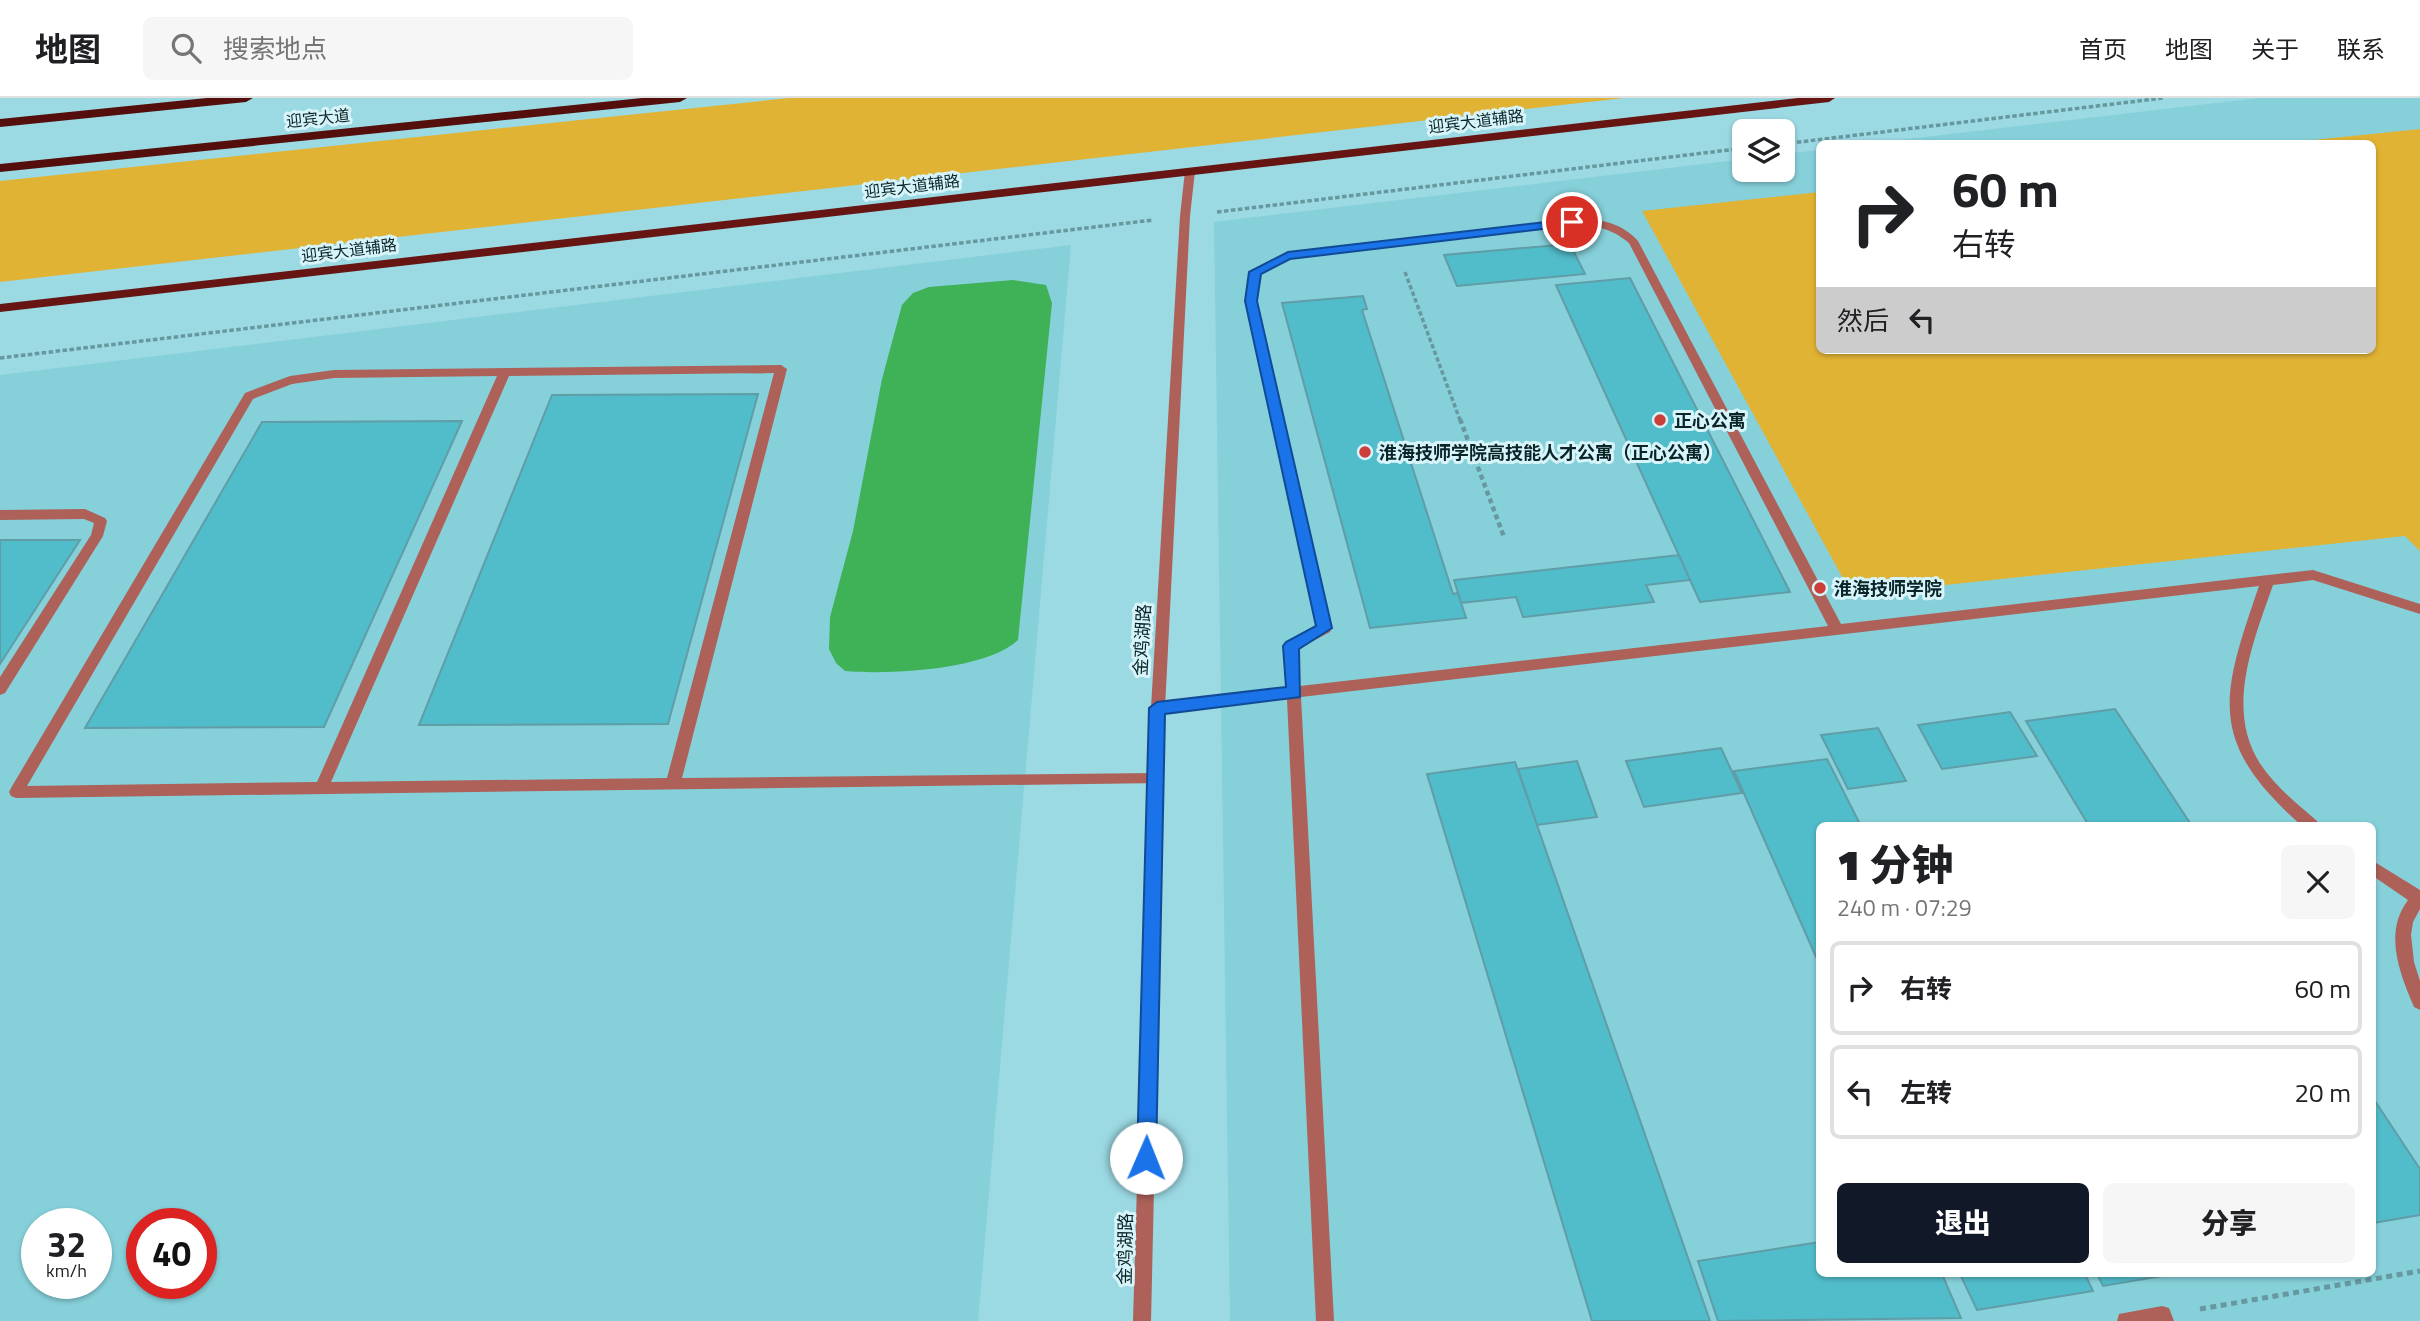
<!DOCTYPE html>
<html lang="zh">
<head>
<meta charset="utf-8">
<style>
	:root { --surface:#fff; --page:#f6f6f6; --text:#202124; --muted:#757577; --line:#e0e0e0; --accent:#111827 }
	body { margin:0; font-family:"Titillium Web","Noto Sans SC",sans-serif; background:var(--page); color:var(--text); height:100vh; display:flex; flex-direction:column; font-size:26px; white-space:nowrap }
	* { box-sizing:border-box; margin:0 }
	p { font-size:23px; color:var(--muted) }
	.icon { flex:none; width:38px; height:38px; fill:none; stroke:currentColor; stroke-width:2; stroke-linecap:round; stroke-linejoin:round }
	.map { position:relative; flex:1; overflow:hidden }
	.sheet { position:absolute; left:1816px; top:724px; width:560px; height:455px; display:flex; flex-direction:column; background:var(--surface); border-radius:10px; box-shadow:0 2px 5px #0004 }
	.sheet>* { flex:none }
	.guide { position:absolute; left:1816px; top:42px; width:560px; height:214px; border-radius:10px; box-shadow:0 2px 5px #0004; background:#fff; color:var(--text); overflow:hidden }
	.tools { position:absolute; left:1732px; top:21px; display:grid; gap:14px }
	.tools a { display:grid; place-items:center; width:63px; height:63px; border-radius:10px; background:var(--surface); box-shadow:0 2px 5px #0004; font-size:35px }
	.speed { position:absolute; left:21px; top:1110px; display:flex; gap:14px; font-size:35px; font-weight:700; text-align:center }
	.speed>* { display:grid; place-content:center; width:91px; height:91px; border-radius:50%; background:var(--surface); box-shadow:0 2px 5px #0004; line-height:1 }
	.speed small { font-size:18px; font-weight:400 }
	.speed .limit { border:10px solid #d22; background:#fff; color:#111 }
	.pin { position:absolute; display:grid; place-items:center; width:60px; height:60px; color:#fff; margin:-30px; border:4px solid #fff; border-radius:50%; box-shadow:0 2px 7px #0007 }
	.me { position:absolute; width:77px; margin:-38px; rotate:1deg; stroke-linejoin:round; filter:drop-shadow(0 0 5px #0008) }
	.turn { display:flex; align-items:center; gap:24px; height:147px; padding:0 21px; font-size:32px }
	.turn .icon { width:91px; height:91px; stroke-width:2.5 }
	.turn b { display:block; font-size:49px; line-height:60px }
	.then { display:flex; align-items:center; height:66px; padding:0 21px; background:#0003; gap:14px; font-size:26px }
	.round { display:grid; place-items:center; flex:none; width:74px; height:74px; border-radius:10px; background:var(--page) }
	.head { display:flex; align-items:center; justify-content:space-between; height:119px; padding:0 21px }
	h1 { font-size:42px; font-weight:800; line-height:52px }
	.action { display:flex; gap:14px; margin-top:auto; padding:14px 21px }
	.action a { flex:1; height:80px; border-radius:10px; background:var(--accent); color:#fff; font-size:28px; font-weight:800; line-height:80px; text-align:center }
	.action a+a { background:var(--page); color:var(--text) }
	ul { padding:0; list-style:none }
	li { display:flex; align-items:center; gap:21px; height:94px; margin:0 14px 10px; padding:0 7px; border:4px solid var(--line); border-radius:10px }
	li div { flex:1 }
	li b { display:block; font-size:26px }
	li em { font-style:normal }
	header { display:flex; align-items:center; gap:42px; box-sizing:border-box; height:98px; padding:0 35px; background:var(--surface); border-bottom:2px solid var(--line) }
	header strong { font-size:33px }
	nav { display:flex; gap:38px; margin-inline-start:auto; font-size:24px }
	.search { width:490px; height:63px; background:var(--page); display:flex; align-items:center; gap:18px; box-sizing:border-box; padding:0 24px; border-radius:10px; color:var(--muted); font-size:26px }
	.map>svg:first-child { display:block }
	.built { fill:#86d0da; fill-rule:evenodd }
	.green { fill:#e1b334 }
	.water { fill:#3fb157 }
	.building { fill:#51bcca; stroke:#609da6; stroke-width:2 }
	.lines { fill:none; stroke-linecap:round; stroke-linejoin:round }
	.path-far2 { stroke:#67989f; stroke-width:3.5; stroke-dasharray:4.5 2.5; stroke-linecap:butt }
	.path-far1 { stroke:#67989f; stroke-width:4.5; stroke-dasharray:5 3.5; stroke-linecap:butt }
	.path { stroke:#67989f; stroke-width:5; stroke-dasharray:6 4.5; stroke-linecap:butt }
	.service { fill:#ad6158; fill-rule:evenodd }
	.tertiary { fill:#ad6158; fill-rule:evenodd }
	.primary { fill:#661512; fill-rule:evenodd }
	.trunk { fill:#540e0c; fill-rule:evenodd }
	.route { fill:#1a73e8; stroke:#114b97; stroke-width:2 }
	.poi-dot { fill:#cc3e37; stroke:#d6f4f9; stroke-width:2.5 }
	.labels { text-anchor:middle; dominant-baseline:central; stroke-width:6; stroke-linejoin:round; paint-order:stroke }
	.far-street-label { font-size:16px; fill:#0a2427; stroke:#d6f4f9 }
	.poi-label { font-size:18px; font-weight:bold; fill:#0a2427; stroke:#d6f4f9; text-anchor:start }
	.street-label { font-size:18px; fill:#0a2427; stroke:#d6f4f9 }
</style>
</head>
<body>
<header>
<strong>地图</strong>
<div class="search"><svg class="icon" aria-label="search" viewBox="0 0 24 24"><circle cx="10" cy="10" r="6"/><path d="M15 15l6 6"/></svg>搜索地点</div>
<nav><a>首页</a><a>地图</a><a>关于</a><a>联系</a></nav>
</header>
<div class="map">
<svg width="2420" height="1223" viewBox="0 0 2420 1223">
	<rect width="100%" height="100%" fill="#9bd9e3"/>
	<path class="built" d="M2259 0H2420V1223H1230L1214 124 1745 61V72H1783V56L1820 52V252H2373V46L1874 45ZM1820 728H2373V1176H1820Z
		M1071 147 978 1223H0V277ZM37 1125H96V1185H37ZM142 1125H201V1185H142Z"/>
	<path class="green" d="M789 0H1624L0 184V83Z
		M2420 31V453L2405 438 1852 497 1642 113 1820 94V252H2373V46L2283 45Z"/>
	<path class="water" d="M1013 182 1046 187 1052 205 1018 542C987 572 888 577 845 573L836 565 829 551 830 519 853 433 882 281 902 207 913 195 929 189Z"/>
	<path class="building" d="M1570 146 1585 176 1457 188 1444 157Z
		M1630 180 1790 494 1700 504 1556 187Z
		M1363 198 1367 211 1362 212 1453 496 1458 495 1466 520 1370 530 1282 205Z
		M758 296 668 626 419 627 552 297Z
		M462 323 324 629 85 630 262 324Z
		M0 442H80L0 566Z
		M1679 457 1690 482 1646 487 1654 504 1523 519 1516 499 1461 505 1454 482Z
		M2115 611 2192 728H2089L2026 623Z
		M2010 614 2037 658 1942 671 1918 627Z
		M1878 630 1906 683 1848 691 1821 637Z
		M1721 650 1742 695 1644 709 1626 663Z
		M1827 661 1861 728H1820V868L1734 673Z
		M1577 663 1597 719 1537 727 1518 671Z
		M1515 664 1710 1223H1592L1427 676Z
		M2373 1000 2420 1071V1117L2373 1125Z
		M1820 1144V1176H1942L1961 1220 1718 1223 1698 1163Z
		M1960 1176H2085L2093 1193 1977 1212Z
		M2097 1176H2174L2103 1188Z"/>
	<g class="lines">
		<path class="path-far2" d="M1783 46 2163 0
			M1217 114 1745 50
			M1405 174 1460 322
			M0 260 1153 122"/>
		<path class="path-far1" d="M1460 321 1504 439"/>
		<path class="path" d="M2200 1211 2420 1173"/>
		<path class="service" d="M1572 121C1597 120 1621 124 1638 143L1841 526 2313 472 2420 506V516L2313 482 2273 487C2254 542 2224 612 2261 667 2276 689 2297 706 2317 723L2319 728H2302C2206 643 2221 599 2259 488L1301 599 1334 1223H1316L1287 601 1158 616 1153 614 1151 610 1153 606 1158 604 1286 590 1284 548 1286 544 1318 528 1245 203 1250 174 1288 154ZM1572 127C1595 127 1611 130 1629 145L1828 528 1300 588 1298 551 1330 534 1332 530 1257 203 1260 176 1290 160Z
			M781 267 787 271 682 680 1156 675 1161 677 1163 681 1161 685 16 700 11 698 9 694 11 690 245 295 290 278 334 272ZM774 275 667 680 331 684 509 278ZM497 278 317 684 27 688 253 301 292 286 334 280Z
			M85 411 105 420 107 423 103 438 5 595 0 597V579L91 437 94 425 84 421 0 422V412Z
			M2373 763 2420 792V811L2413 824 2411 837 2414 864 2420 883V912L2414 909C2400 876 2383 835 2408 802L2373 778Z
			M2162 1208 2169 1210 2174 1223H2117L2119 1216Z"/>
		<path class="tertiary" d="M1190 70 1195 73 1190 118 1165 610 1151 1223H1133L1151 610 1180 118 1185 73Z"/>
		<path class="primary" d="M1798 0H1835L1829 4 0 214V206Z"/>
		<path class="trunk" d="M207 0H253L246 4 0 29V21Z
			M642 0H687L680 4 0 74V66Z"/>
	</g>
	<path class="route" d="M1572 121 1576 122V127L1290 161 1261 176 1257 203 1332 530 1299 551 1300 599 1165 616 1156 1060 1153 1067 1146 1070 1139 1067 1137 1060 1149 610 1157 604 1286 589 1283 548 1286 544 1316 528 1245 203 1249 174 1288 154Z"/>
	<g class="poi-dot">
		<circle cx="1660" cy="322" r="7"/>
		<circle cx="1365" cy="354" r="7"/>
		<circle cx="1820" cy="490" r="7"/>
	</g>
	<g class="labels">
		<g class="far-street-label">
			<text transform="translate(318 20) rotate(-6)">迎宾大道</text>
			<text transform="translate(1476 23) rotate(-7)">迎宾大道辅路</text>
			<text transform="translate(912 88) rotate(-7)">迎宾大道辅路</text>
			<text transform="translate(349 152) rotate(-7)">迎宾大道辅路</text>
		</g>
		<g class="poi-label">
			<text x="1674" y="322">正心公寓</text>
			<text x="1379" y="354">淮海技师学院高技能人才公寓（正心公寓）</text>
			<text x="1834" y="490">淮海技师学院</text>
		</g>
		<g class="street-label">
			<text transform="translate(1142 542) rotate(-87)">金鸡湖路</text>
			<text transform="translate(1125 1151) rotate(-89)">金鸡湖路</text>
		</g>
	</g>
</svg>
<div class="tools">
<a><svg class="icon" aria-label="layers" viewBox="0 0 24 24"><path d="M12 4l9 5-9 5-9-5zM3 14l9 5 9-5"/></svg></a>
</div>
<div class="speed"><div>32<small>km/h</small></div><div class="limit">40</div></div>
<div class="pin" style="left:1572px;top:124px;background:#d93025"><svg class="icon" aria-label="arrive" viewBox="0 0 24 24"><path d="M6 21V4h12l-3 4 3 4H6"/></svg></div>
<svg class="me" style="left:1146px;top:1060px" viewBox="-20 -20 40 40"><circle r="19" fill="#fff"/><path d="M0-13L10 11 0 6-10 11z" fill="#1a73e8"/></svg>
<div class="guide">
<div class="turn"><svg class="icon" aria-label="right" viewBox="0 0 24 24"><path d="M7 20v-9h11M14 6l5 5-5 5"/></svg><div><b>60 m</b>右转</div></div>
<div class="then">然后<svg class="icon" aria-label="left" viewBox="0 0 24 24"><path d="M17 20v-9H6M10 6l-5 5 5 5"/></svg></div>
</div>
<section class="sheet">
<div class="head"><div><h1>1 分钟</h1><p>240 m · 07:29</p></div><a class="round"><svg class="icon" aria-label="close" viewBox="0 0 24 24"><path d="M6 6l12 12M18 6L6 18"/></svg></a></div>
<ul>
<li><svg class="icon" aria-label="right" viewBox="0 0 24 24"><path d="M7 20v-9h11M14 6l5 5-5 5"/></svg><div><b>右转</b></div><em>60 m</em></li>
<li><svg class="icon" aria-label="left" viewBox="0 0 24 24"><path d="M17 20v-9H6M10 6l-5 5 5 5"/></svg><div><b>左转</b></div><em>20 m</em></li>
</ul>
<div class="action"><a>退出</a><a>分享</a></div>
</section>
</div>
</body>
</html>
